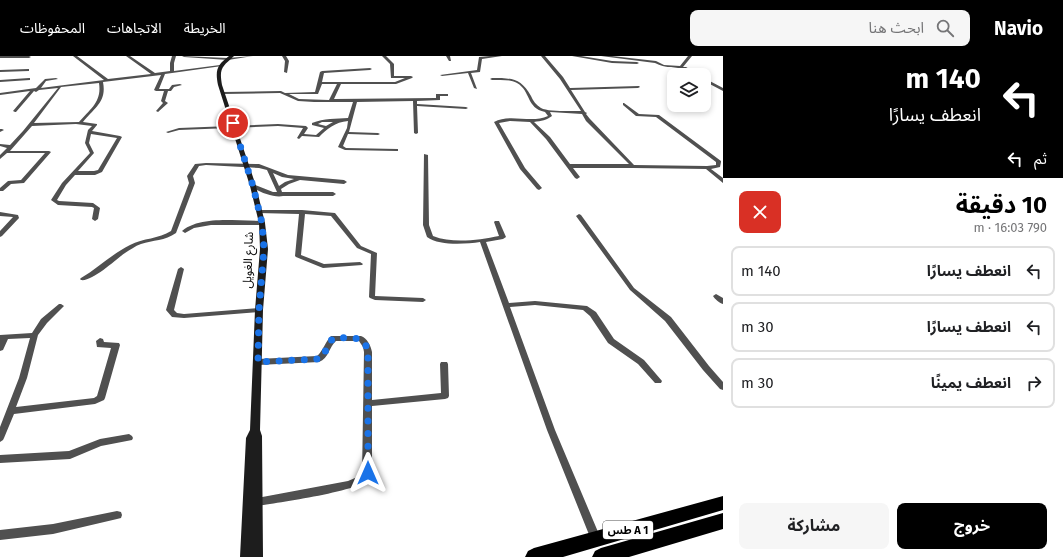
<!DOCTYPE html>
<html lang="ar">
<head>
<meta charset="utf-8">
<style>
	:root { --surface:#fff; --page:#f6f6f6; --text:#202124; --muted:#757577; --line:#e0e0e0; --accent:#000 }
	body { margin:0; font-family:"Fira Sans","Noto Sans Arabic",sans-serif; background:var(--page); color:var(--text); direction:rtl; height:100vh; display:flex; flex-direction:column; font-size:15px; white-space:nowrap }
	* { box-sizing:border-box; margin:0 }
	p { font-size:13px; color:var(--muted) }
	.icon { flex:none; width:22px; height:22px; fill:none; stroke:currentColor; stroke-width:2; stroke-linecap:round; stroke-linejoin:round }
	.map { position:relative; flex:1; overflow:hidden; direction:ltr }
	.sheet { display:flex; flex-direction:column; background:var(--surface); width:340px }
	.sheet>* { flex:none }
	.banner { background:#000; color:#fff; overflow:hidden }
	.tools { position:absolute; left:667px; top:12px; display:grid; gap:8px }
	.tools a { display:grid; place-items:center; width:44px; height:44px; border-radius:8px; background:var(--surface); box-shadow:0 2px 6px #0003; font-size:20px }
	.pin { position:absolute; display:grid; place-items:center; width:34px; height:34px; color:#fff; margin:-17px; border:2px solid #fff; border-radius:50%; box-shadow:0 1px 4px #0007 }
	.me { position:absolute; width:44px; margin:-22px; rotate:0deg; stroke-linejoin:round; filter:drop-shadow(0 0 3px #0008) }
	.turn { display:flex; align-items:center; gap:14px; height:84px; padding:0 16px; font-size:18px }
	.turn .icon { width:52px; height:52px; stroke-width:2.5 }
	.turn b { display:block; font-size:28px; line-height:34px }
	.then { display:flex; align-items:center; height:38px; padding:0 16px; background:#0003; gap:8px; font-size:15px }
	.round { display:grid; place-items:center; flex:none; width:42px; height:42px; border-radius:8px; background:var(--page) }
	.head { display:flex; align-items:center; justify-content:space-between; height:68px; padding:0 16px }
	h1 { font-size:24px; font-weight:700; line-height:30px; color:var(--accent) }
	.button { display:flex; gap:8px; margin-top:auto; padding:8px 16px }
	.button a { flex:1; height:46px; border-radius:8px; background:var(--accent); color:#fff; font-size:16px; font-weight:700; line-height:46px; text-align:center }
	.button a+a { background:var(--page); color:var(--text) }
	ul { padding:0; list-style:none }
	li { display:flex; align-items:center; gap:12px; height:50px; margin:0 8px 6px; padding:0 8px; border:2px solid var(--line); border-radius:8px }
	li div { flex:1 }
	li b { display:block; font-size:15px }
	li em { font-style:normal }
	header { display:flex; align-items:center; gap:24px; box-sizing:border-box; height:56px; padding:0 20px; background:var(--accent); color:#fff }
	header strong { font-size:19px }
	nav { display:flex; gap:22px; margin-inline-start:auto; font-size:14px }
	.search { width:280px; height:36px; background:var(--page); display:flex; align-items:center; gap:10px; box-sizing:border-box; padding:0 14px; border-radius:8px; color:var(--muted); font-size:15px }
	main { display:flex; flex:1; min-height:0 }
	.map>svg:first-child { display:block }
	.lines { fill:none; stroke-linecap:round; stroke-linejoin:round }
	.street { fill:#505050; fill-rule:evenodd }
	.secondary { fill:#1d1d1d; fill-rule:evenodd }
	.highway { fill:#000; fill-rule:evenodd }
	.route { stroke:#1a73e8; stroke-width:7; stroke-dasharray:0 12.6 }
	.labels { text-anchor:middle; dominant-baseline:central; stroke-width:4; stroke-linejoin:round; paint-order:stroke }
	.shield { fill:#fff; stroke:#4c4c4c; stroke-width:1 }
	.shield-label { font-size:11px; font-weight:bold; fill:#000 }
	.street-label { font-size:12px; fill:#000; stroke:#fff }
</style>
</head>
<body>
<header>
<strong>Navio</strong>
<div class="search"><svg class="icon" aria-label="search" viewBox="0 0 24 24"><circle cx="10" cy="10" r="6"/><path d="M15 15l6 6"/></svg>ابحث هنا</div>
<nav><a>الخريطة</a><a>الاتجاهات</a><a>المحفوظات</a></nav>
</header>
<main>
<section class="sheet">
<div class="banner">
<div class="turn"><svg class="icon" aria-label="left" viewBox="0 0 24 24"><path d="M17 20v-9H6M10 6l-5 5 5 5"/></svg><div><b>140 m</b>انعطف يسارًا</div></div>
<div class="then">ثم<svg class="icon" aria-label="left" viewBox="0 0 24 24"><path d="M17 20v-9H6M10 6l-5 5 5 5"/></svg></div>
</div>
<div class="head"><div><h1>10 دقيقة</h1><p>790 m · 16:03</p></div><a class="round" style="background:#d93025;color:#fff"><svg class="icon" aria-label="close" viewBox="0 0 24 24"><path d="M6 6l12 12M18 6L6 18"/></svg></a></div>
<ul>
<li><svg class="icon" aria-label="left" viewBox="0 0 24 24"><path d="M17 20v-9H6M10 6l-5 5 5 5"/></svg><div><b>انعطف يسارًا</b></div><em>140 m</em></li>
<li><svg class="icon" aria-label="left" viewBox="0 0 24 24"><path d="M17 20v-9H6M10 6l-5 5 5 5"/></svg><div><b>انعطف يسارًا</b></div><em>30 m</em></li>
<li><svg class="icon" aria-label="right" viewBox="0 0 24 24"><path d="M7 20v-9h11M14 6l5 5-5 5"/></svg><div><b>انعطف يمينًا</b></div><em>30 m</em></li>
</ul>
<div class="button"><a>خروج</a><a>مشاركة</a></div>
</section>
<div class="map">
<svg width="723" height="501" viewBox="0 0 723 501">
	<rect width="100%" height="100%" fill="#fff"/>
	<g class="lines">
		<path class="street" d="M0 0H29L31 1 29 2H0Z
			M73 0H77L108 23 151 18 126 0H130L155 17 170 15V7L172 0H176L174 7V15L220 9 222 10 165 18 159 33H169L172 29 180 28 182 29 174 31 171 35H168L165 45 168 47 158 56 156 55 163 47 161 45 164 35H156L154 34 161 19 103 26C107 46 94 52 83 66L97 68V69L92 75 120 80 122 81 102 116 95 119H75L66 129 57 144 59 145 93 147 100 152 98 163 95 165 92 163 94 152 92 151 58 149 51 144 62 127 90 97 85 87 88 74 92 70 76 68 32 70 10 95H49L51 96 24 127 11 128 3 135H0V132L8 125 21 124 45 97H7L0 103V99L7 92 0 90V88L10 89 23 75 58 32 39 34 36 36 34 35 16 56H15L13 55 30 35 0 39V37L36 32 45 23 56 22 58 23 46 25 41 32 104 24ZM99 27C102 46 90 53 79 66L34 67 61 31ZM91 78 117 82 98 114 94 115H78L94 97 89 87Z
			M182 0 228 2 253 0 228 4 184 1Z
			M282 0H286L289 5 287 17 284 16 285 5Z
			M382 0H386L394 8V20H411L413 21 412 22 396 28H341L334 43 436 42V38H448V40H440V44L417 45V48L466 51 468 52 466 53 417 50 418 77 416 78 414 77 413 45 357 46 349 76 378 77 380 78 378 79 348 78 343 90 346 92 398 93V95H396L345 94 338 91 347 72 348 65C335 66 327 73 319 81L302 80 299 83 297 82 303 72 278 70 179 74 168 77 166 76 179 72 278 68 306 70 308 72 304 78 316 79 324 72 312 69V67C324 62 336 63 348 62L353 46H314L298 45 280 37 223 38 221 37 223 36 281 35 285 37 315 36 320 16 322 15 370 12 372 13 370 14 324 17 322 26H395L405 22H391L390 8ZM322 28H337L329 44 299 43 289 38H318ZM322 66H333L326 70 318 68Z
			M446 0H450L451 5H449Z
			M490 0H502L482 3 480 16 471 17 477 33 474 32 468 17 442 20 440 19 477 14 479 1Z
			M541 0H545L563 21 570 32 639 30 640 31 638 32 571 34 585 56 587 57 586 58 590 63 634 109 707 110 716 109V106L656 61 636 60 623 49V47H624L639 58 659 59 721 105V106L720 111 711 113 723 122V127L706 113 633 112H573L580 121 577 123 575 122 546 83 530 66 510 65 499 67 525 112 542 132 539 134 537 133 520 113 494 66C510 57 531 68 548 60L545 56C526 52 531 35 517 27 510 23 500 24 492 24L490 23 492 22C511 22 521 22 531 40 533 45 536 49 541 52 548 56 571 55 581 55L560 23ZM550 56 582 58 586 65 629 108H570L550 81 534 66C541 65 547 64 552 60Z
			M572 0H581L612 5 637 6 639 7 637 8 612 7Z
			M601 0H612L656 5 664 9 680 10 688 0H692L683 11H686L699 19C692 19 690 15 684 13 673 10 666 13 655 7Z
			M28 13H29V15L0 16V14Z
			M29 22H30V24L0 26V24Z
			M704 22 723 32V35L704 25Z
			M0 73H2L4 74 0 76Z
			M424 98 428 99 429 169 433 180C453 188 479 184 499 180L494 166 495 165H499L506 181 503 183 486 186 509 247 535 245 587 250 596 256 614 283 644 304 662 325 661 327H655L638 308 608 287 590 260 583 254 535 249 510 251 555 374 601 483 600 486 596 488 592 486 547 374 480 186C466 188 439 190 427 181L423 169Z
			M206 107 259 108 288 119 344 124 347 126 344 128 300 124 289 128 281 133 282 136H333L336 138 333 140H283C274 142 259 136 250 130L253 128 273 136H277L267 114 259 112 206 109 199 110 193 120 195 127 176 177C165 185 153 184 141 188 135 190 130 194 125 197 115 204 92 226 81 224L80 223 81 222C98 212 112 198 130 189 143 182 159 183 171 175L189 127 187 120 195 108ZM273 117 282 121 294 123 285 126 279 130Z
			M260 154H302L335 157 361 190 377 197 375 240 423 242 426 244 423 246 375 244 370 242 369 241 371 198 357 192 331 160 305 158 301 199 324 208 360 206 363 208 362 209 323 212 296 201 295 200 299 158 258 157 257 156Z
			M0 156 18 159 19 162 2 180 0 181V175L13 161 0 160Z
			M579 158 581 159 634 232 671 261 709 310 723 326V334L720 333 703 314 665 265 630 234 576 160Z
			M232 164 262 165 265 167 262 169H211L194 172 185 177 182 175C195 164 216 164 232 164Z
			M181 211 184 213 174 254 177 257 184 258 259 252 263 254 259 256 184 262 172 261 166 254 178 213Z
			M716 238 723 242V248C719 247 715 243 713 240Z
			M59 248H61L64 250 47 267 38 279 27 322 16 351 94 342 97 340 111 292 97 291 96 285 100 282 103 283 104 286 119 287 120 289 105 342 104 344 95 348 14 358 4 382 3 384 0 386V371L19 322 30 282 8 283 3 294 0 295V279L32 277 41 263Z
			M331 280H361C367 282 371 290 372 296V344L441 337 440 308 441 306H447L448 308 449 340 448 342 445 343 372 350V421C365 435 275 447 257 450L254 449 252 446 254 443 257 442 332 428 348 425 362 419 364 296 363 291 359 285H336C329 291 329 302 319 306L258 309 255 308 254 306 255 304 258 303 317 300C323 295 325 286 331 280Z
			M129 378 132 380 133 382 132 384 101 390 70 403 0 407V399L69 395 100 383Z
			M117 455 121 456 122 459 121 462 117 463 53 478 0 484V474L53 468Z"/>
		<path class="secondary" d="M229 0H234C222 11 219 12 222 29L256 130 265 167 268 193 263 254 260 374 262 380 263 501H240L246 382 250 374 255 254 260 193 259 167 250 130 218 29C215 14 217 9 229 0Z"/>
		<path class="highway" d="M723 440V454L563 501H525L528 495 534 492Z
			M723 457V473L629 501H592L595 495 601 492Z"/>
	</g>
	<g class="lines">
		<path class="route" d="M233 67 253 130 262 167 264 193 259 254 258 306 319 303C327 298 326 287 334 282 348 282 365 278 368 296V417"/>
	</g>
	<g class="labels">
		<rect class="shield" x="603" y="465" width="50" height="18" rx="3"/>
		<g class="shield-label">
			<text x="628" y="474">طس A 1</text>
		</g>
		<g class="street-label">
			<text transform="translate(248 204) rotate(-88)">شارع الغويل</text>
		</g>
	</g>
</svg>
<div class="tools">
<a><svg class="icon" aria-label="layers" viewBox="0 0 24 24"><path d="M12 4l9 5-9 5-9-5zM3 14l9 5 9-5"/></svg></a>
</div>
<div class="pin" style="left:233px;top:67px;background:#d93025"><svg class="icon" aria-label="arrive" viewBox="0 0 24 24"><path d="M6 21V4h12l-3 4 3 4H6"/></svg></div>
<svg class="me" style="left:368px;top:417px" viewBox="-20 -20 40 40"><path d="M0-17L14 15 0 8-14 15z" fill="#1a73e8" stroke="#fff" stroke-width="4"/></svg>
</div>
</main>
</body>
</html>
